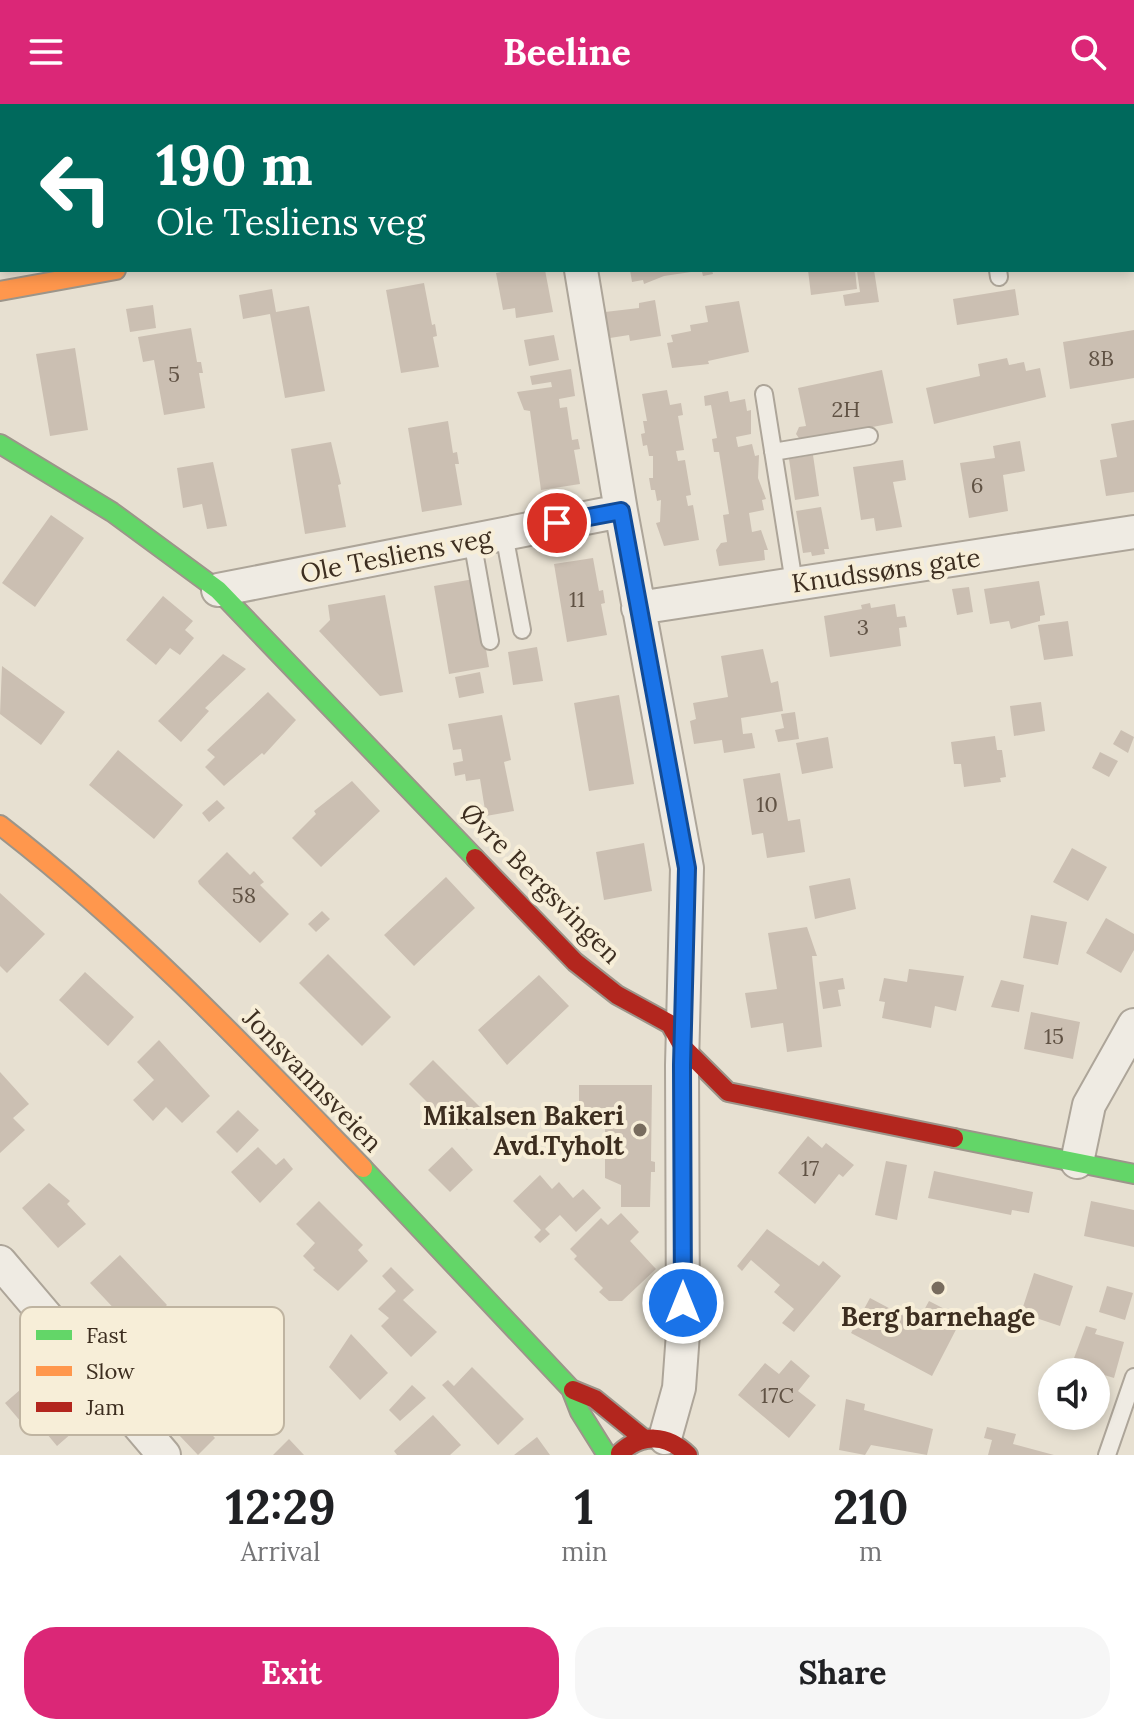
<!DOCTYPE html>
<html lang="en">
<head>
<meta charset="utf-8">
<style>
	:root { --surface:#fff; --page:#f6f6f6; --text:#202124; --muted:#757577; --accent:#db2777 }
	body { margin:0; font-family:Lora,serif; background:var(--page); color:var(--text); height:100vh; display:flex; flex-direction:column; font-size:30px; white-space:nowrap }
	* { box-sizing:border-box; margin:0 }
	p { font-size:26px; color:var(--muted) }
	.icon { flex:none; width:44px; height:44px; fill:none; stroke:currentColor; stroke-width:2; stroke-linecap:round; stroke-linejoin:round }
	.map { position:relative; height:1351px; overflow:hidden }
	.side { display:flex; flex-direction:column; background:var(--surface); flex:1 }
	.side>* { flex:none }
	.banner { position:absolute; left:0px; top:0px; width:1134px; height:168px; box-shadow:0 4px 12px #0003; background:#00695c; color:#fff; overflow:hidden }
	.buttons { position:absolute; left:1038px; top:1254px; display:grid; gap:16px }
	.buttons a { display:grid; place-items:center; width:72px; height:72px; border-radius:50%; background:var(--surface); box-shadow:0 4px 12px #0003; font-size:40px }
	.pin { position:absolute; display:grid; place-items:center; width:68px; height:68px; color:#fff; margin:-34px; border:4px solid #fff; border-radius:50%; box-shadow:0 2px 8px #0007 }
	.me { position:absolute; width:88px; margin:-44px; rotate:0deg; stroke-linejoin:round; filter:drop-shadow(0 0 6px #0008) }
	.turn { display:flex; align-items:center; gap:28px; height:168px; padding:0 24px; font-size:36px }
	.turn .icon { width:104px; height:104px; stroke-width:2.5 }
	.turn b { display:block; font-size:56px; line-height:68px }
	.eta { display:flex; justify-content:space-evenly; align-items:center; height:136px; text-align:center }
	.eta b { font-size:48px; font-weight:700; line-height:56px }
	.button { display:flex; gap:16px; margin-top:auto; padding:16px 24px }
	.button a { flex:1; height:92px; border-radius:32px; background:var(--accent); color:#fff; font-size:32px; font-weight:700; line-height:92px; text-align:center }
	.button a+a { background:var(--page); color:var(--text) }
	header { display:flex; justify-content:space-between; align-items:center; height:104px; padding:0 24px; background:var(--accent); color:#fff; font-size:36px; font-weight:700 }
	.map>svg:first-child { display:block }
	.building { fill:#cbbfb2 }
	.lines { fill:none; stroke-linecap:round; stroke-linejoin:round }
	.lane-casing { stroke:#ada599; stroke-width:20 }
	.street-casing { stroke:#ada599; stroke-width:36 }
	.fast-casing { stroke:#9c958a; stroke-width:22 }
	.slow-casing { stroke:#9c958a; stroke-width:22 }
	.jam-casing { stroke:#9c958a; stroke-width:22 }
	.lane { stroke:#efebe3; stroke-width:16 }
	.street { stroke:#efebe3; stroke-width:32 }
	.fast { stroke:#63d668; stroke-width:18 }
	.slow { stroke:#ff974d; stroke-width:18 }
	.jam { stroke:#b3261e; stroke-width:18 }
	.route-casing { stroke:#114b97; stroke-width:20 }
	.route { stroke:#1a73e8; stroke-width:14 }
	.poi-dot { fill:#786c5e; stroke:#f7eed8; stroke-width:3 }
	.labels { text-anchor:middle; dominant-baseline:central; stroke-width:8; stroke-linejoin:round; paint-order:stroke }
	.number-label { font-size:22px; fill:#605244 }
	.street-label { font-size:26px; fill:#3d2e20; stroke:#f7eed8 }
	.poi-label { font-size:26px; font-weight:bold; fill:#3d2e20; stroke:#f7eed8; text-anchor:end }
	.key { fill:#f7eed8; stroke:#bfb4a1; stroke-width:2 }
	.key-label { font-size:22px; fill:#3d2e20 }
</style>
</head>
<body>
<header><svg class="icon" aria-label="menu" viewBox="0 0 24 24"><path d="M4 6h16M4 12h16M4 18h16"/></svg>Beeline<svg class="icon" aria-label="search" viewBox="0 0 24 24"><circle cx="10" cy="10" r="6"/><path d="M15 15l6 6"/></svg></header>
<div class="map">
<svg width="1134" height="1351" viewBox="0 0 1134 1351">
	<rect width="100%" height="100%" fill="#e7e0d1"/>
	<path class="building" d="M511 166H545L553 208 516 214 515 204 503 206 496 169Z
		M630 166H712L713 170 703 172 702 168H691L664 172 644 180 643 176 632 178Z
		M808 166H855L857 185 811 191Z
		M874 166 879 198 845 202 843 191 860 188 857 167Z
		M424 179 432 221 435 220 437 232 433 233 439 263 401 269 386 186Z
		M272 185 276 208 309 202 325 287 285 294 270 210 243 215 239 191Z
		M1015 185 1019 211 957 221 953 195Z
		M655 196 661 232 630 237 629 231 610 234 605 208 639 204V199Z
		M739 197 749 248 708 257 709 260 672 264 667 239 673 238 671 231 691 227 690 221 708 218 705 202Z
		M153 201 156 224 130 228 126 205Z
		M191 224 197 258H201L203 269H199L205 304 164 311 154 256 143 258 138 233Z
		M1134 226V274L1070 285 1063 238Z
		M554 231 559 256 529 262 524 236Z
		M75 244 88 326 50 332 36 250Z
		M1007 254 1009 261 1024 258 1026 267 1040 264 1046 293 934 320 926 284 980 272 978 260Z
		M571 265 575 292 559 295 560 304 567 303 572 336 578 335 580 345 574 346 580 380 541 386 530 307 524 306 517 288 552 283 551 278 532 281 530 272Z
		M882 266 893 319 801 337 796 330 799 323 806 322 798 284Z
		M667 286 670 301 681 299 683 311 678 312 684 346 676 347 678 357 685 356 691 391 686 392 688 402 693 401 699 436 664 442 656 419 660 418 661 396 657 397 655 386H651L649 374H653V352H649L647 341 643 342 641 330 645 329 643 317H647L642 290Z
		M728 287 730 298 745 295 747 307 751 306V330L736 333 738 343 752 340 755 352 759 351 758 374 766 395 762 396 764 406 749 409 752 428 761 426 768 446H764L765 456 719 462 716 446 721 439 727 438 723 411 729 410 719 348H714L712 335 717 334 711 301 705 302 704 292Z
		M1134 316V388L1106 392 1100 356 1117 353 1111 320Z
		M448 317 453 349 457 348 459 360H455L462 401 422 408 408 324Z
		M1020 337 1025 367 1003 371 1008 407 969 414 960 359 995 354 993 342Z
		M331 338 341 380 338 381 346 423 305 430 291 345Z
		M813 351 819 392 795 396 789 355Z
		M903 356 906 376 893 378 902 423 876 427 874 414 861 416 853 363Z
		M213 358 227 422 207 425 202 400 183 404 177 364Z
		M821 403 829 445H824L825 450 812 452 811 448 803 449 796 407Z
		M51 411 84 434 35 503 2 479Z
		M593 454 599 487 603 486 605 499 601 500 607 531 567 538 554 460Z
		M474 475 489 563 449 570 434 482Z
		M1039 477 1045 511 1040 512V517L1011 525 1009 517 990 520 984 485Z
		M969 483 973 508 957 511 952 485Z
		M385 491 403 588 380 592 319 527 330 516 328 501Z
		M163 492 193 517 185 526 194 534 180 551 170 544 156 561 126 536Z
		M870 499 871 504 895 500 897 513 905 512 907 523 899 524 901 542 830 553 824 512 862 505 861 501Z
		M1068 517 1073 552 1044 556 1038 521Z
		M537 543 543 577 513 581 508 548Z
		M763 545 771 579 778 577 783 607 741 614 743 630 752 629 755 644 724 649 722 636 694 640 690 617 696 615 693 599 728 593 721 552Z
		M223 550 246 565 205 604 209 607 181 638 158 617Z
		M2 562 65 608 41 641 0 610Z
		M480 568 484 589 459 594 455 573Z
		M268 588 296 616 264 651 262 649 224 682 205 663 215 653 207 646Z
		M619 591 634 680 589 687 574 599Z
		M1041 598 1045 627 1014 632 1010 602Z
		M795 608 799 635 778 638 775 626 784 624 781 610Z
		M502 611 511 656 504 658 514 707 486 712 480 675 466 677 465 670 455 672 453 659 463 657 461 645 453 646 448 620Z
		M1121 626 1134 633 1128 649 1113 640Z
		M995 632 997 646H1002L1006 673 1000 674 1001 678 964 683 961 660H954L951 638Z
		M828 633 833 664 802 670 796 639Z
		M118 646 183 701 154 735 89 681Z
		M1100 648 1118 657 1109 673 1092 664Z
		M780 669 788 717 800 715 805 748 767 754 763 729 752 731 743 675Z
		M352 677 380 707 321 763 292 734 316 710 314 707Z
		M217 696 225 704 209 718 202 709Z
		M644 739 652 787 604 796 596 748Z
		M1072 744 1107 763 1088 797 1053 778Z
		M227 748 250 771 254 767 264 778 260 781 289 810 260 839 199 780 198 777Z
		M446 773 475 804 414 862 384 831Z
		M850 774 856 805 815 815 809 782Z
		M0 789 45 830 7 869 0 862Z
		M322 807 330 815 316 828 308 820Z
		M1031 811 1067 818 1058 861 1023 854Z
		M1106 814 1134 830V846L1121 869 1086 849Z
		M807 823 817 852H812L822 943 787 948 783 919 751 924 745 889 777 885 768 829Z
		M328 850 391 913 362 942 299 879Z
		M909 865 964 872 956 907 935 902 931 924 882 914 885 898 879 897 884 874 907 878Z
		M85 868 134 913 108 942 59 896Z
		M539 871 569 902 507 961 478 926Z
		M843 874 845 885 838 886 841 902 823 905 819 878Z
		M1001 876 1024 881 1019 908 991 903Z
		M1031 908 1080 918 1073 955 1024 945Z
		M159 936 210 992 182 1019 166 1003 153 1017 133 996 154 976 137 958Z
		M433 956 485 1008 467 1026 441 1000 435 1006 409 980Z
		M0 968 29 1000 13 1014 25 1026 0 1049Z
		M579 981H652L651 1057 655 1058V1068H651L650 1103H621V1081L605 1074V1009H579Z
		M238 1006 259 1026 237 1049 216 1028Z
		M808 1032 822 1044 826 1039 854 1061 843 1073 839 1070 815 1100 778 1069Z
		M258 1043 276 1061 284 1054 293 1065 260 1099 231 1068Z
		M452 1043 473 1066 450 1088 428 1066Z
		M886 1057 907 1061 897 1116 875 1111Z
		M934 1067 1033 1088 1029 1109 1012 1106 1011 1111 928 1094Z
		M540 1071 552 1085 559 1078 573 1094 583 1085 601 1104 576 1128 560 1111 545 1125 550 1130 540 1139 534 1133 541 1126 513 1097Z
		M49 1079 70 1097 67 1100 86 1120 58 1144 22 1104Z
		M319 1097 363 1141 358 1146 368 1157 338 1187 313 1166 315 1164 303 1152 315 1139 296 1120Z
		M1091 1097 1134 1106V1143L1084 1132Z
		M621 1109 639 1128 630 1137 656 1165 622 1197H609L599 1188 603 1184 574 1155 577 1152 570 1145 601 1114 608 1121Z
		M767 1125 819 1162 823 1157 841 1172 794 1228 782 1219 794 1205 774 1188 780 1181 751 1156 742 1167 737 1162Z
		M120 1151 167 1201 137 1229 90 1179Z
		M391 1163 414 1186 403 1196 437 1228 411 1253 381 1222 389 1214 378 1205 396 1187 382 1172Z
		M1034 1169 1073 1182 1060 1222 1021 1209Z
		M1107 1182 1133 1189 1125 1216 1099 1208Z
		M870 1194 917 1219 929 1197 962 1214 932 1272 851 1229Z
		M1086 1222 1097 1225 1095 1230 1124 1238 1114 1274 1101 1270 1096 1275V1268H1084L1071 1262Z
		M351 1230 388 1269 360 1296 329 1263Z
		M791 1256 810 1272 798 1287 816 1301 789 1334 738 1291 765 1259 779 1270Z
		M472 1263 524 1315 498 1341 442 1281 448 1276 454 1282Z
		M36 1272 57 1296 66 1288 88 1315 57 1342 42 1324 33 1332 5 1299Z
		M412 1281 426 1294 400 1317 389 1306Z
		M846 1295 865 1300 864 1306 933 1325 927 1351 871 1341 865 1351 839 1346Z
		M433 1311 461 1341 450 1351H397L394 1347Z
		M196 1314 215 1334 198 1351 179 1331Z
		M987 1323 1016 1330 1013 1340 1054 1351H988L992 1336 984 1334Z
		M537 1333 550 1351H514Z
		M289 1335 304 1351H273Z"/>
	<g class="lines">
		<g class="lane-casing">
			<path id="lane" d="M692 0V2
				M822 0V2
				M959 0V2
				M1093 0V2
				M998 166 999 173
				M764 290 794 479
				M773 348 869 332
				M504 430 522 526
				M472 436 490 537
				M1107 1351 1134 1273"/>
		</g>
		<g class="street-casing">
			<path id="street" d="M283 0 284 2
				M554 0V2
				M581 166 621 407 687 764 682 961 683 1229 679 1284 665 1334
				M218 486 621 407
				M638 504 1134 428
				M1077 1058 1089 1001 1134 921
				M0 1158 164 1351"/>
		</g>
		<g class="fast-casing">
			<path id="fast" d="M0 340 112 408 218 486 475 754
				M954 1034 1134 1070
				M363 1064 571 1285 580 1308 607 1351"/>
		</g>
		<g class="slow-casing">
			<path id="slow" d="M0 187 116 166
				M0 721C133 824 247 944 363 1064"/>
		</g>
		<g class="jam-casing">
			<path id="jam" d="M1129 2 1134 1
				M475 754 575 858 617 891 670 920 683 943 728 988 954 1034
				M573 1286 595 1295 643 1334
				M620 1349C642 1329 667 1330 688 1351"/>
		</g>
		<use href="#lane" class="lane"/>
		<use href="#street" class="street"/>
		<use href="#fast" class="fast"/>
		<use href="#slow" class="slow"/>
		<use href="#jam" class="jam"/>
	</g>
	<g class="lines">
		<g class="route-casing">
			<path id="route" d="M557 419 621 407 687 764 682 961 683 1199"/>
		</g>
		<use href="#route" class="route"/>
	</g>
	<g class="poi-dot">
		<circle cx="640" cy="1026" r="8"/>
		<circle cx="938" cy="1184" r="8"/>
	</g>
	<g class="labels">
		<g class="number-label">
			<text x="1101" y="254">8B</text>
			<text x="174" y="270">5</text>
			<text x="846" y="305">2H</text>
			<text x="977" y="381">6</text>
			<text x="577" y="495">11</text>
			<text x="863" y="523">3</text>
			<text x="767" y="700">10</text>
			<text x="244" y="791">58</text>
			<text x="1054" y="932">15</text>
			<text x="810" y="1064">17</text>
			<text x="777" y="1291">17C</text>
		</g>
		<g class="street-label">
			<text transform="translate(396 451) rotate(-11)">Ole Tesliens veg</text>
			<text transform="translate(886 466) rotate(-8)">Knudssøns gate</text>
			<text transform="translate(541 779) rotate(45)">Øvre Bergsvingen</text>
			<text transform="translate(313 976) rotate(46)">Jonsvannsveien</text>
		</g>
		<g class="poi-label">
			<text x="624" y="1011">Mikalsen Bakeri<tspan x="624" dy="30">Avd.Tyholt</tspan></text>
			<text x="938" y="1212" text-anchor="middle">Berg barnehage</text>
		</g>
	</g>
	<rect x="20" y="1203" width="264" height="128" rx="12" class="key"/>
	<rect x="36" y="1226" width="36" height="10" fill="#63d668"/>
	<rect x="36" y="1262" width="36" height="10" fill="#ff974d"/>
	<rect x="36" y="1298" width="36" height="10" fill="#b3261e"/>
	<g class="key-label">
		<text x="86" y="1239">Fast</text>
		<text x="86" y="1275">Slow</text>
		<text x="86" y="1311">Jam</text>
	</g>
</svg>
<div class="buttons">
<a><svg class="icon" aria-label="sound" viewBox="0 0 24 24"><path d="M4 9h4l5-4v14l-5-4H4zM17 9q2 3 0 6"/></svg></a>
</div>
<div class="pin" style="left:557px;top:419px;background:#d93025"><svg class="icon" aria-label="arrive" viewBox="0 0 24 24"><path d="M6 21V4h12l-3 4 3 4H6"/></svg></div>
<svg class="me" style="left:683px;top:1199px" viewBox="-20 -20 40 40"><circle r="17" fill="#1a73e8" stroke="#fff" stroke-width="3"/><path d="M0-11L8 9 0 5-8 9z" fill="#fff"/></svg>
<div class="banner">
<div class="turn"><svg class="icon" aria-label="left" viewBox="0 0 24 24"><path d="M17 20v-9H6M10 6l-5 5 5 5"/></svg><div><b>190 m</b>Ole Tesliens veg</div></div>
</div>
</div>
<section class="side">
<div class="eta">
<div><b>12:29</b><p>Arrival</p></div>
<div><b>1</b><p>min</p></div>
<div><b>210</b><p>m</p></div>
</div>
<div class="button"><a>Exit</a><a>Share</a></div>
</section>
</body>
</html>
